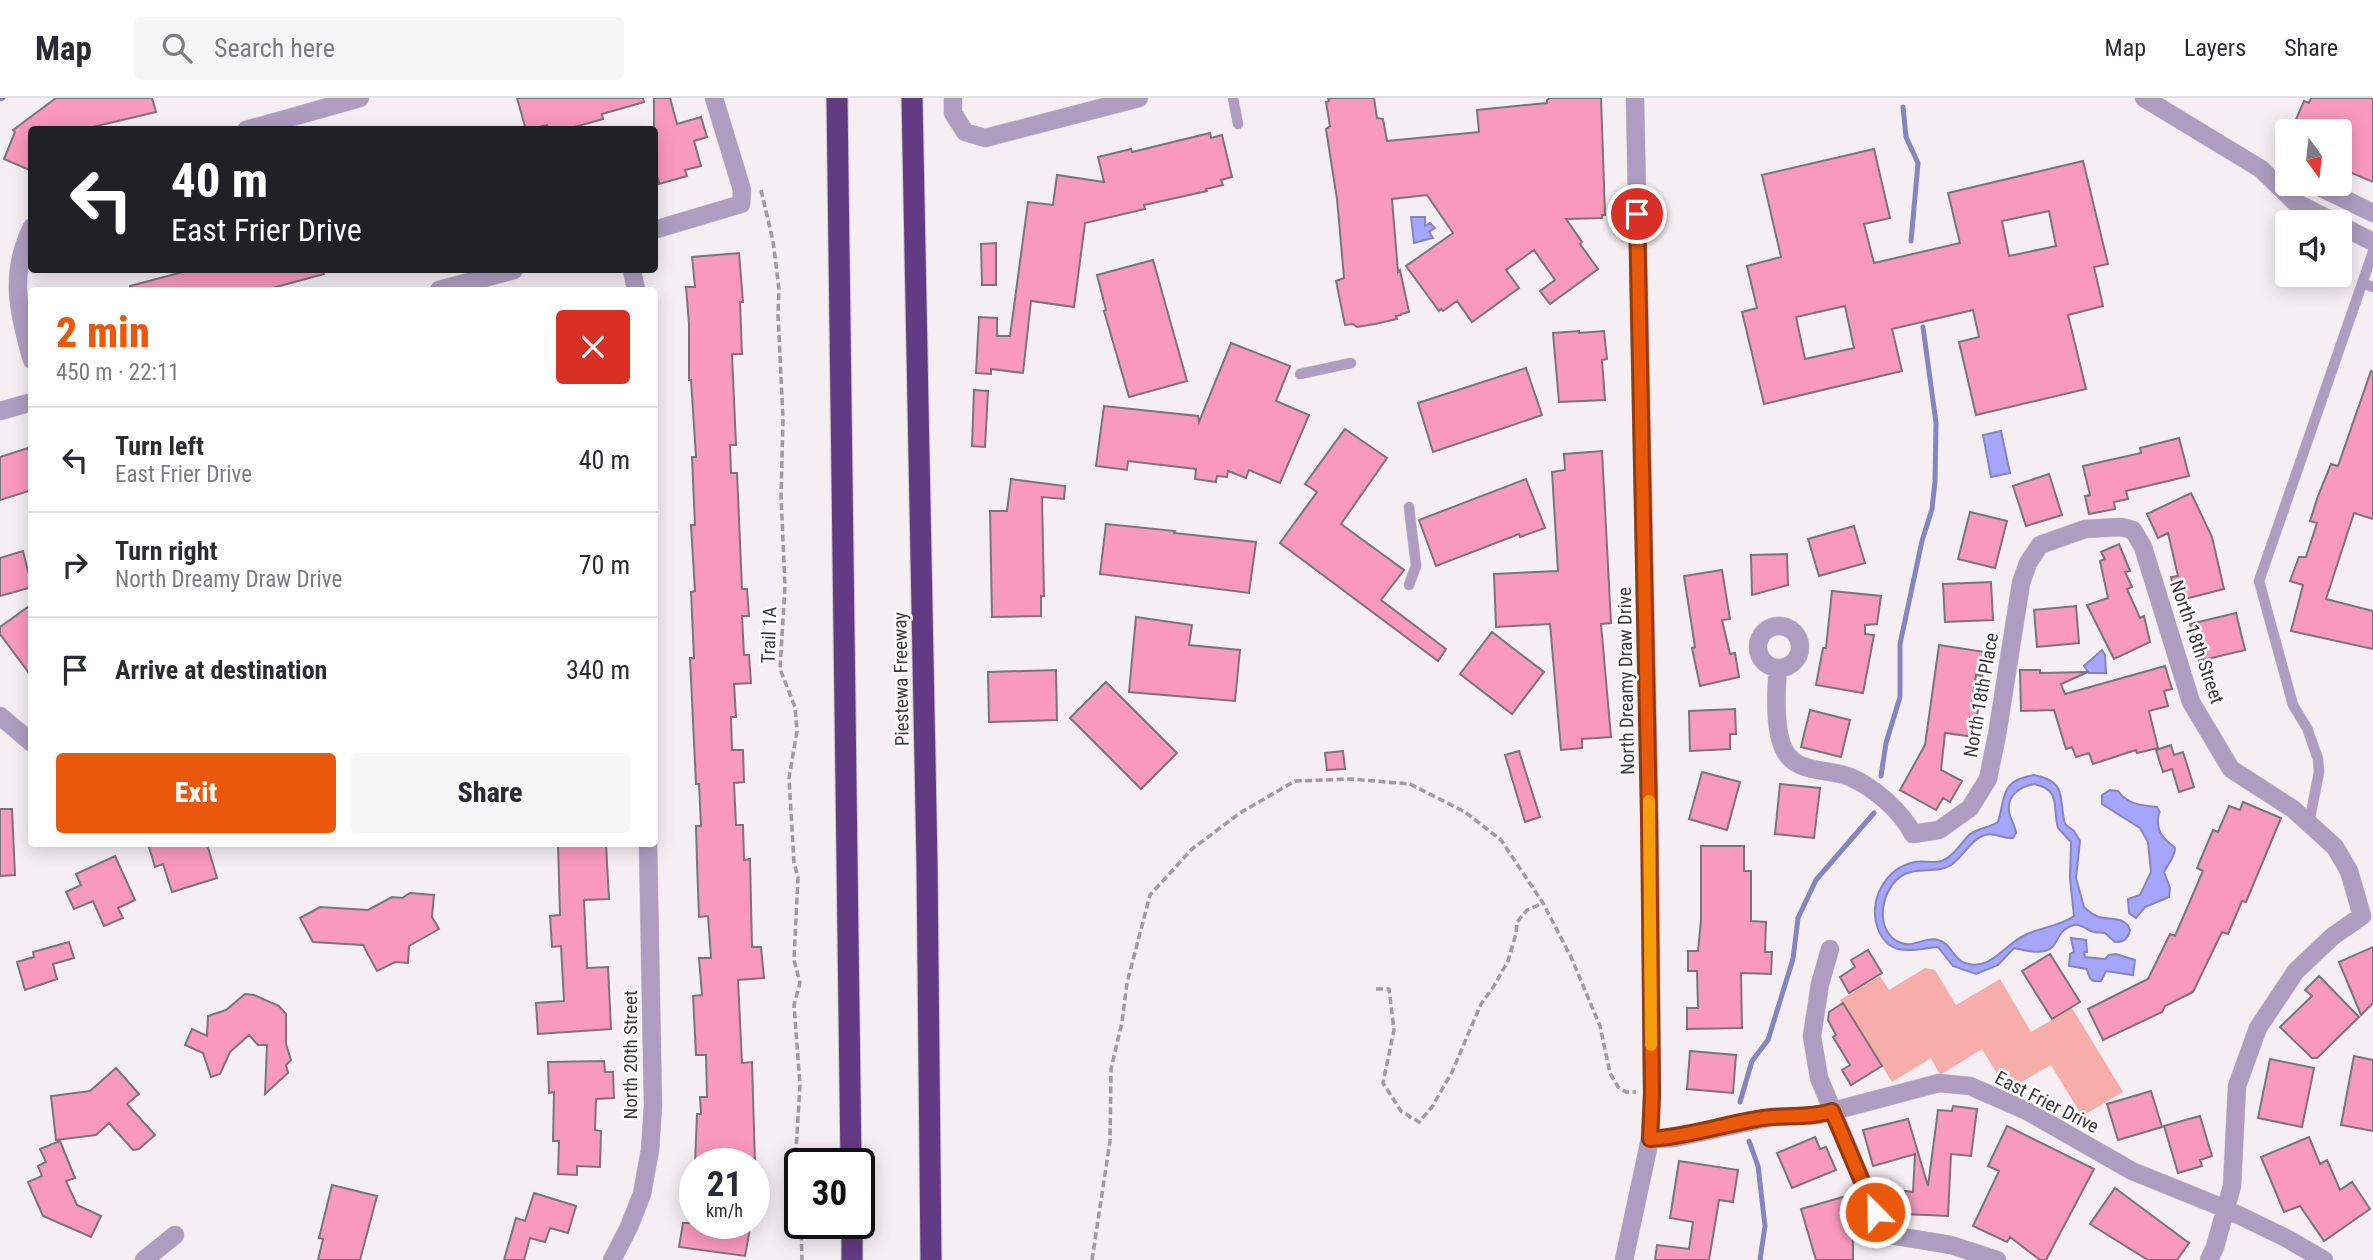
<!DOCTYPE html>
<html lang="en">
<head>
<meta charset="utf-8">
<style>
	:root { --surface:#fff; --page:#f7f7f7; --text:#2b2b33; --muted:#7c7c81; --line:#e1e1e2; --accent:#ea580c }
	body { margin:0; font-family:"Roboto Condensed",sans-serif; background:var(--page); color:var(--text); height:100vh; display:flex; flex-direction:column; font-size:26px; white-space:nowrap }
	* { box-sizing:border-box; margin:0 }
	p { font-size:23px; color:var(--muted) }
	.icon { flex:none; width:38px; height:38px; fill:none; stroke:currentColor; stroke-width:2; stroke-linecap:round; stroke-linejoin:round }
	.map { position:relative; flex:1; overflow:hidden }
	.side { position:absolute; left:28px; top:189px; width:630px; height:560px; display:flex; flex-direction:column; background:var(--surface); border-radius:7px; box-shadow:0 4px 18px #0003 }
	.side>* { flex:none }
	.top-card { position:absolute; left:28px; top:28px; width:630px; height:147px; border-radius:7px; box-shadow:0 4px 18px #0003; background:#202124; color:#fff; overflow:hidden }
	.needle { width:46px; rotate:165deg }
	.buttons { position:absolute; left:2275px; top:21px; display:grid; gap:14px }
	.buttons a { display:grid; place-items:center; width:77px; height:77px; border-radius:7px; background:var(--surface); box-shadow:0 4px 18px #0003; font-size:35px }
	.speed { position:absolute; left:679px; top:1050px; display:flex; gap:14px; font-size:35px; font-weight:700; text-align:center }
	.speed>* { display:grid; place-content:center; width:91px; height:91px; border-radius:50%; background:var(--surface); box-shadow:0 4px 18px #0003; line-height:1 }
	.speed small { font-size:18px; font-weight:400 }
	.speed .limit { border:4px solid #111; border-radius:10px; background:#fff; color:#111 }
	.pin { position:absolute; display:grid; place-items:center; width:60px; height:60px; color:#fff; margin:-30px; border:4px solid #fff; border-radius:50%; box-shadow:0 2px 7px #0007 }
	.me { position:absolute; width:77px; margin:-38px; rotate:337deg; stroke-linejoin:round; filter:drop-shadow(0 0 5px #0008) }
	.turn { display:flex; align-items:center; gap:24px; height:147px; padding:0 28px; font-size:32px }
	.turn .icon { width:91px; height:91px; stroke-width:2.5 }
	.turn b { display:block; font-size:49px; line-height:60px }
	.round { display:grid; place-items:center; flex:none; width:74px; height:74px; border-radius:7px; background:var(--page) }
	.headline { display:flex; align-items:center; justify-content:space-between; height:119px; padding:0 28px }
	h1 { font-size:42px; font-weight:800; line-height:52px; color:var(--accent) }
	.cta { display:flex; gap:14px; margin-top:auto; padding:14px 28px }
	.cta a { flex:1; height:80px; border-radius:7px; background:var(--accent); color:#fff; font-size:28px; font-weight:800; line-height:80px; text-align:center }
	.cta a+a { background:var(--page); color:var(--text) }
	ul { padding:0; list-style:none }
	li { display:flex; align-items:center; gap:21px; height:105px; padding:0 28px; border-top:2px solid var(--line) }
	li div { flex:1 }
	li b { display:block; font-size:26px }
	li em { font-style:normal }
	header { display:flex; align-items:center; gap:42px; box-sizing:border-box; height:98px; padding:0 35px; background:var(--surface); border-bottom:2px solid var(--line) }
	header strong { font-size:33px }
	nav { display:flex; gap:38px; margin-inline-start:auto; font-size:24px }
	.search { width:490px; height:63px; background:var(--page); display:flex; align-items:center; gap:18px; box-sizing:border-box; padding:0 24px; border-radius:7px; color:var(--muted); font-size:26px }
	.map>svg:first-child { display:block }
	.green { fill:#f7adaa }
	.water { fill:#a4a5fb; stroke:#8585c1; stroke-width:2; fill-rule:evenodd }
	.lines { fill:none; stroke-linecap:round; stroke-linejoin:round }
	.stream { stroke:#8585c1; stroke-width:5 }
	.building { fill:#f999bc; stroke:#7c7577; stroke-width:2; fill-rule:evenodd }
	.lane-casing { stroke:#d0cbcf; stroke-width:11 }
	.street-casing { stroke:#d0cbcf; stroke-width:19 }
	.highway-casing { stroke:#d0cbcf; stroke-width:23 }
	.path { stroke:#9f9b9e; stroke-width:3.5; stroke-dasharray:7 3.5; stroke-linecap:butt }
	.lane { stroke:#ae9dc1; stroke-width:10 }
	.street { stroke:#ae9dc1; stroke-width:18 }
	.highway { stroke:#633b84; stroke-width:21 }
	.route-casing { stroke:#983908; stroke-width:18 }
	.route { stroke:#ea580c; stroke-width:12 }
	.slow { stroke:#f59e0b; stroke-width:12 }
	.labels { text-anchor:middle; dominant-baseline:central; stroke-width:5; stroke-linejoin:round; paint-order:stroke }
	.street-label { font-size:19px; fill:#3c393b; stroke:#fefefe }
</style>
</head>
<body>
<header>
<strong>Map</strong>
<div class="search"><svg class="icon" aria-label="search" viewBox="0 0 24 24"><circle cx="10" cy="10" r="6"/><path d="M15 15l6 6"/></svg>Search here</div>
<nav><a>Map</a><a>Layers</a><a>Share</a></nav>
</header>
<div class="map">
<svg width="2373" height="1162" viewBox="0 0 2373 1162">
	<rect width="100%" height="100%" fill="#f5eff4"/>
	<path class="green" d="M1925 870 1935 872 1956 907 2000 881 2031 934 2072 910 2123 994 2082 1018 2051 967 2007 992 1982 951 1940 977 1931 960 1892 984 1840 902 1880 878 1889 892Z"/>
	<path class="water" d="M1411 119H1425V128L1430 125 1435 130 1429 134 1433 140 1414 145Z
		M2001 333 2010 375 1991 379 1983 337Z
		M2102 552 2105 557 2106 575H2089L2084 568Z
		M2034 677C2069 684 2058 701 2065 726L2074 733 2080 743 2076 780 2084 809C2088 813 2093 817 2099 819 2111 822 2125 818 2130 832 2128 841 2124 844 2115 844L2105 835C2101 834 2098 835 2094 834 2087 833 2082 825 2074 827 2046 835 2069 864 2014 850L1998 867 1976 876 1953 868 1938 849C1914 851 1890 861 1878 831 1867 803 1886 769 1915 764 1924 762 1933 766 1942 763 1954 758 1960 746 1969 737 1978 730 1989 730 1998 724 2006 697 2000 683 2034 677ZM2034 686C2062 692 2052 709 2058 730L2071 744 2070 780 2074 818C2061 828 2041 829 2025 837 2005 846 1990 874 1965 865 1953 861 1951 845 1938 842 1926 838 1914 850 1901 845 1872 834 1881 787 1905 776 1920 769 1937 776 1951 767 1963 759 1969 744 1982 738 1994 733 2002 741 2013 740L2016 735C2015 727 2010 721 2009 713 2007 697 2020 689 2034 686Z
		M2110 692 2118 693C2128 707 2141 707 2157 709 2162 719 2159 710 2158 720 2157 737 2165 741 2175 750 2175 759 2168 766 2164 774L2170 790 2169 799 2145 809 2136 820 2129 815 2128 801 2140 797 2151 774 2148 744 2140 730 2102 706V697Z
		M2071 840 2086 842 2087 854H2084L2085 859 2105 861 2109 857 2116 856 2135 862 2133 877 2106 873 2101 883C2090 885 2089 879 2087 871L2069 868 2070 856 2074 854Z"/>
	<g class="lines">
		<path class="stream" d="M0 1 3 0
			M1903 9 1906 39 1918 65 1911 143
			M1881 678 1886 645 1900 599V546L1922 443 1932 411 1935 383 1936 325 1923 229
			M1740 1004 1752 963 1768 942 1793 861 1798 820 1816 782 1874 715
			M1749 1043 1758 1068 1765 1128 1760 1162"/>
	</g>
	<path class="building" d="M56 0H152L156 14 80 32H32V73L4 61 15 34 13 32Z
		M517 0H643L644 4 602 16 603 21 564 32H548L547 27 526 32Z
		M654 0H670L677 26 701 19 707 39 694 43 701 68 685 72 687 78 659 86 658 80 654 81Z
		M1328 0H1374L1377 20 1383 21 1387 43 1479 34 1477 12 1547 5V2L1550 0H1601L1605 117H1602V120L1566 121 1582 144 1580 146 1598 171 1550 206 1540 193 1555 182 1534 152 1506 172 1519 190 1472 224 1457 203 1443 213 1441 211 1439 213 1406 168 1453 135 1427 97 1392 101 1398 174 1400 172 1409 214 1401 216V217L1396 218 1397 221 1375 226 1357 229 1353 226 1345 227 1336 183 1344 180 1337 101 1326 31 1330 28 1326 4 1329 3Z
		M2311 0H2373V84L2340 70V33H2291L2304 3 2309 5Z
		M1210 35 1211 40 1222 37 1232 79 1221 82 1223 87 1206 91 1207 93 1144 107 1145 111 1085 125 1074 209 1031 203 1023 275 991 271V276L976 275 979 219 997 220V238H1010L1028 104 1053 107 1057 77 1104 84 1098 59 1131 51 1132 54Z
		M1874 51 1890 120 1864 126 1874 165 1960 145 1948 95 2083 63 2108 166 2094 169 2103 208 2068 217 2086 291 1976 317 1959 244 1979 239 1973 212 1892 231 1902 273 1764 306 1742 214 1757 210 1747 168 1781 159 1762 77ZM2049 113 2056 148 2009 158 2002 123ZM1845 208 1854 250 1805 261 1796 219Z
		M996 145V187H982L981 146Z
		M739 155 743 204H740L742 256H732L736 347H730L731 375H737L742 491H747L749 518H742L744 557H749L751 585 734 586 736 619H731L732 652H743L744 684 734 685 736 727H743L744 762 750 761 752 849H761L764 880 738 882 742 965 752 964 755 1066H695L697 1016H701L700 999H707L706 957H696L693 898 702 897 699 860H711L708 818 699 819 697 764 696 728H701L699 686H696L690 560H694L691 494 695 493 691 427H695L692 359H696L691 282H689V226L686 189H695L692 159Z
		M1153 162 1187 283 1129 299 1104 213 1106 212 1097 177Z
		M190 172H323L324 176 265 192H130V188Z
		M1579 233V235L1604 233 1607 261 1602 262 1605 302 1559 304 1553 235Z
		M1231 245 1290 268 1276 303 1309 317 1280 385 1249 372 1246 380 1228 373 1227 379 1217 378 1216 384 1195 381 1196 371 1128 363 1127 372 1096 368 1104 308 1198 318 1199 324Z
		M1526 270 1542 317 1433 354 1418 305Z
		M2371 273 2373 274V421L2354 415 2326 501 2373 513V551L2291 533 2303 487 2290 483 2299 459H2306L2317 425 2310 423 2318 398 2331 366 2338 368Z
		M974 292 988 293 985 349 972 348Z
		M1345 331 1387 360 1341 426 1404 472 1381 502 1446 551 1438 563 1280 445 1317 394 1305 386Z
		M2179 340 2189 378 2126 393 2128 401 2114 404 2115 411 2089 416 2085 398 2090 397 2083 368 2141 355 2140 350Z
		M28 350 32 362V392L0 402V359Z
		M1602 353 1611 525 1601 526 1611 639 1582 641V650L1561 652 1550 526 1496 529 1494 476 1558 473 1552 374 1565 372 1564 356Z
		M2049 376 2062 417 2026 428 2013 388Z
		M1011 381 1065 388 1064 401 1042 399 1044 498H1041V518L992 519 990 413H1007Z
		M1526 381 1545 430 1520 439 1519 436 1436 468 1419 422Z
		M2191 395 2212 439 2224 491 2177 503 2171 479 2178 478 2168 435 2158 440 2147 416Z
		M1970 414 2007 423 1995 470 1958 461Z
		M1106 426 1175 433 1174 435 1256 444 1249 495 1100 476Z
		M1854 428 1865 465 1819 478 1808 441Z
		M2119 446 2130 473 2125 474 2132 489 2127 491 2140 520 2144 518 2150 544 2114 561 2087 507 2108 500 2100 463 2105 461 2101 454Z
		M23 453 32 489 0 498V460Z
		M1787 456 1788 487 1752 497 1751 457Z
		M1722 472 1730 521 1722 522 1730 556 1735 555 1739 579 1700 588 1692 550 1695 549 1684 478Z
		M1991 484 1993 522 1945 524 1943 486Z
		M1832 493 1881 498 1877 526 1865 527V536L1874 537 1863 595 1816 587 1823 550H1826Z
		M32 506V579L0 536V529Z
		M2076 508 2079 545 2037 549 2034 512Z
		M2236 515 2245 552 2199 563 2190 526Z
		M1136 519 1192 527 1189 547 1240 552 1235 603 1129 594Z
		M1492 534 1544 574 1512 616 1460 576Z
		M1939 547 1985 554 1982 578 1976 577 1971 610 1978 611 1975 639 1945 635 1941 672 1962 683 1950 704 1943 700 1936 712 1900 692 1925 647Z
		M2165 568 2172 591 2164 593 2168 608 2149 613 2158 650 2137 655 2136 652 2093 666 2089 655 2076 659 2072 649 2066 651 2054 612 2021 613 2020 572H2040V575L2088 574 2061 586 2065 596Z
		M1056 572 1057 622 989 624 988 574Z
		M1106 584 1177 655 1141 691 1070 620Z
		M1735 611 1736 636H1730V651L1690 653 1689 613Z
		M1810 612 1850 622 1841 659 1801 649Z
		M2171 647 2174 657 2183 654 2194 689 2179 694 2172 671 2163 674 2156 652Z
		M1343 653 1345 671 1327 672 1325 655Z
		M1519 653 1540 719 1525 724 1505 657Z
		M1702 674 1740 684 1727 732 1689 721Z
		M1780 686 1820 690 1814 740 1775 736Z
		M2243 704 2281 720 2246 804 2242 803 2228 836 2222 834 2193 894 2165 908 2162 914 2103 942 2088 911 2148 881 2170 836 2175 838 2203 773 2197 770 2213 732 2218 734 2229 708 2240 712Z
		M0 711H12L15 777 0 778Z
		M148 746H207L217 780 172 794 163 766 155 769Z
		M558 746H606L609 801 584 802 587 870 608 869 611 931 538 936 536 905 564 903 561 848 552 849 550 818 560 817Z
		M1701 748H1744V773H1751V823L1766 824 1765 854H1772L1771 876 1741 875 1742 930 1687 931V910H1698L1697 873H1688V853H1698L1701 822Z
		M115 758 135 802 118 810 123 820 104 828 93 803 74 811 66 794 81 787 76 776Z
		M410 795 434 797 432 819 439 831 409 848 408 865 395 864 377 873 363 847 313 844 300 820 320 809 368 812 392 799 402 800Z
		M69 844 74 860 53 866 57 881 25 892 17 864 34 859 33 854Z
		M2373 849V905L2361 917 2339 864Z
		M1868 852 1882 875 1849 895 1840 879 1855 869 1851 862Z
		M2050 856 2080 904 2052 921 2022 873Z
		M2319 878 2359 919 2317 960H2312L2280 929 2312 898 2305 892Z
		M245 896 254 897 279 908 286 916V946L291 962 286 967 288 975 265 996 267 947H258L249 937 230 954 220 976 211 979 203 955 185 947 192 931 207 938 208 918 226 912Z
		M1843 905 1882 968 1851 987 1842 972 1850 967 1833 939 1836 937 1828 922 1829 914Z
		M1690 953 1736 957 1733 995 1687 991Z
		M2354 958 2373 962V1033L2341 1027Z
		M2270 961 2314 970 2302 1029 2258 1020Z
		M604 963 605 974H613L614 1000 596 1001 595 1032 601 1033 600 1069 577 1068V1077L558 1076 559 1043H553L554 994 549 995 548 964Z
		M116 970 139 996 127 1006 155 1037 139 1051 133 1052 109 1025 96 1037 56 1042 51 998 90 993Z
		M2151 993 2162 1029 2118 1042 2107 1006Z
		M1953 1008 1977 1011 1971 1058 1951 1056 1948 1118 1904 1116 1905 1093 1913 1094 1915 1056 1873 1068 1863 1032 1908 1021 1928 1088 1938 1012 1952 1013Z
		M2200 1018 2212 1058 2200 1062 2202 1068 2178 1075 2164 1028Z
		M2007 1028 2094 1071 2046 1162H2040L2010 1139 2007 1144 1973 1128 1999 1073 1988 1068Z
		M1815 1039 1820 1051 1826 1049 1836 1072 1792 1090 1777 1055Z
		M2309 1039 2320 1066 2327 1062 2340 1092 2352 1084 2370 1111 2324 1143 2300 1108 2284 1114 2261 1059Z
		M60 1043 75 1080 66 1083 77 1107 101 1118 91 1139 43 1118 28 1084 42 1078 38 1068 46 1064 40 1051Z
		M1679 1063 1738 1072 1733 1104 1719 1102 1709 1162H1655L1657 1147 1689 1151 1693 1124 1670 1120Z
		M332 1087 377 1098 360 1162H318L323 1141 319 1140Z
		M2115 1090 2189 1145 2177 1162H2148L2090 1126Z
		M534 1095 576 1108 568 1135 550 1130 545 1144 530 1140 524 1162H504L516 1120 525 1123Z
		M1843 1099 1853 1131V1162H1816L1801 1111Z
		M683 1125H751L745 1158 679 1149Z"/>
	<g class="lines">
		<g class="lane-casing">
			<path id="lane" d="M1233 0 1238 26
				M2362 185 2373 189
				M1300 276 1351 265
				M1409 487 1416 468 1409 409
				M2309 725 2319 674 2318 661 2307 630 2293 607 2259 483 2373 154"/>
		</g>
		<g class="street-casing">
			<path id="street" d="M953 0V15L965 34 985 40 1139 0
				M2144 0 2261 71 2295 104 2334 124
				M246 32 360 0
				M2313 86 2373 115
				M2340 127 2373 144
				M32 129C9 175 18 214 32 262
				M654 132 741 106 742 92 714 0
				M632 172 636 192
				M439 192 514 172
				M0 313 32 304
				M1758 549a21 21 0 1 1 42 0a21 21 0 1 1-42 0Z
				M1778 570C1776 592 1773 642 1789 659 1803 675 1832 671 1850 679 1875 690 1901 713 1913 736L1939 732 1970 710 1988 681 1997 637 2021 485 2028 465 2040 447 2085 431 2121 429 2133 432 2143 449 2191 604 2231 671 2293 711 2335 749 2349 773 2362 818 2333 838 2296 873 2258 930 2237 988 2232 1088 2215 1149 2209 1162
				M0 618 32 645
				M1830 851 1820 886 1812 938 1819 980 1884 1136 1951 1147 1997 1162
				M1650 1041 1674 1040 1772 1019 1818 1017 1939 985 1970 988 2027 1013 2132 1073 2226 1111 2286 1140 2324 1162
				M144 1162 175 1137
				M612 1162 629 1129 642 1096 650 1052 653 1008 648 746
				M1624 1162 1650 1041 1652 996 1650 747 1635 0"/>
		</g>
		<g class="highway-casing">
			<path id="highway" d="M837 0 851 1066
				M912 0 927 765 931 1162
				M852 1125V1162"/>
		</g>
		<path class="path" d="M761 92 773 143 779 191 778 216 783 321 781 398 785 488 780 571 795 609 797 633 789 680 794 765 798 779 794 862 800 885 794 907 800 987 795 1068 800 1117
			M1376 891H1389L1394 932 1383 985 1401 1013 1419 1024 1432 1009 1452 974 1481 906 1494 888 1508 863 1516 836 1517 824 1527 812 1543 805
			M801 1125 802 1162
			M1092 1162 1110 1043 1111 971 1122 924 1127 885 1150 797 1192 751 1240 715 1295 683 1351 681 1410 686 1465 714 1501 742 1543 805 1571 859 1600 928 1610 975 1618 989 1626 994H1636"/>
		<use href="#lane" class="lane"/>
		<use href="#street" class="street"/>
		<use href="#highway" class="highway"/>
	</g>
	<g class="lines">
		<g class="route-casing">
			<path id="route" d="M1637 116 1649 720 1652 996 1650 1041C1686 1039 1721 1027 1757 1021 1782 1016 1807 1021 1832 1013L1875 1114"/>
		</g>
		<use href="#route" class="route"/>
		<path class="slow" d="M1649 703 1651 947"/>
	</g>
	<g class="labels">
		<g class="street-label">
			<text transform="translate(769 537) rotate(-88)">Trail 1A</text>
			<text transform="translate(2197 544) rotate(71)">North 18th Street</text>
			<text transform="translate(901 581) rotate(-91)">Piestewa Freeway</text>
			<text transform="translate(1626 583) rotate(-91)">North Dreamy Draw Drive</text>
			<text transform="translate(1981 597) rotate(-80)">North 18th Place</text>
			<text transform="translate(630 957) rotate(-90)">North 20th Street</text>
			<text transform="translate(2047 1004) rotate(27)">East Frier Drive</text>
		</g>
	</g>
</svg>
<div class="buttons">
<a><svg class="needle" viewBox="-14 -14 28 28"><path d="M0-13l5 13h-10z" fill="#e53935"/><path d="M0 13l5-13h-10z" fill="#7c7c81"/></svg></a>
<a><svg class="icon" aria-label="sound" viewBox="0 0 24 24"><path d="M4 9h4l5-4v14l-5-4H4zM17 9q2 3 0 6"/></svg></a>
</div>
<div class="speed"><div>21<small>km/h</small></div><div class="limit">30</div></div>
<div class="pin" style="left:1637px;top:116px;background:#d93025"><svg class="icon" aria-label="arrive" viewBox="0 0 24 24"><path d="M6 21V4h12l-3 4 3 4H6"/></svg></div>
<svg class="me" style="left:1875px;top:1114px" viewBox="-20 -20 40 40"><circle r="17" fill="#ea580c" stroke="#fff" stroke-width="3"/><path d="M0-11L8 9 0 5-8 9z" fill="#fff"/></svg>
<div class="top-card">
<div class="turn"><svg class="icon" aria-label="left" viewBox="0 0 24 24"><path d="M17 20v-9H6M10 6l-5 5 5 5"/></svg><div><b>40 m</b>East Frier Drive</div></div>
</div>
<section class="side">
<div class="headline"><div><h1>2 min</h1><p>450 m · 22:11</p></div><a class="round" style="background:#d93025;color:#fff"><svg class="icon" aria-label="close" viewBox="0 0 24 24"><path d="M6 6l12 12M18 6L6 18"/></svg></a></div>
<ul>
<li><svg class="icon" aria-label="left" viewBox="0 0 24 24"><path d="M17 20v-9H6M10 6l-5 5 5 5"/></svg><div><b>Turn left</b><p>East Frier Drive</p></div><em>40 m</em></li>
<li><svg class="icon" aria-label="right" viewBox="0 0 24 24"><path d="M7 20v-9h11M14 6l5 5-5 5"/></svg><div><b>Turn right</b><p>North Dreamy Draw Drive</p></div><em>70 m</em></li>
<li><svg class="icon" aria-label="arrive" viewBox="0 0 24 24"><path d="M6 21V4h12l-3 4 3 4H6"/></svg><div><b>Arrive at destination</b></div><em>340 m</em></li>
</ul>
<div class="cta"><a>Exit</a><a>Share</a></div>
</section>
</div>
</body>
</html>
